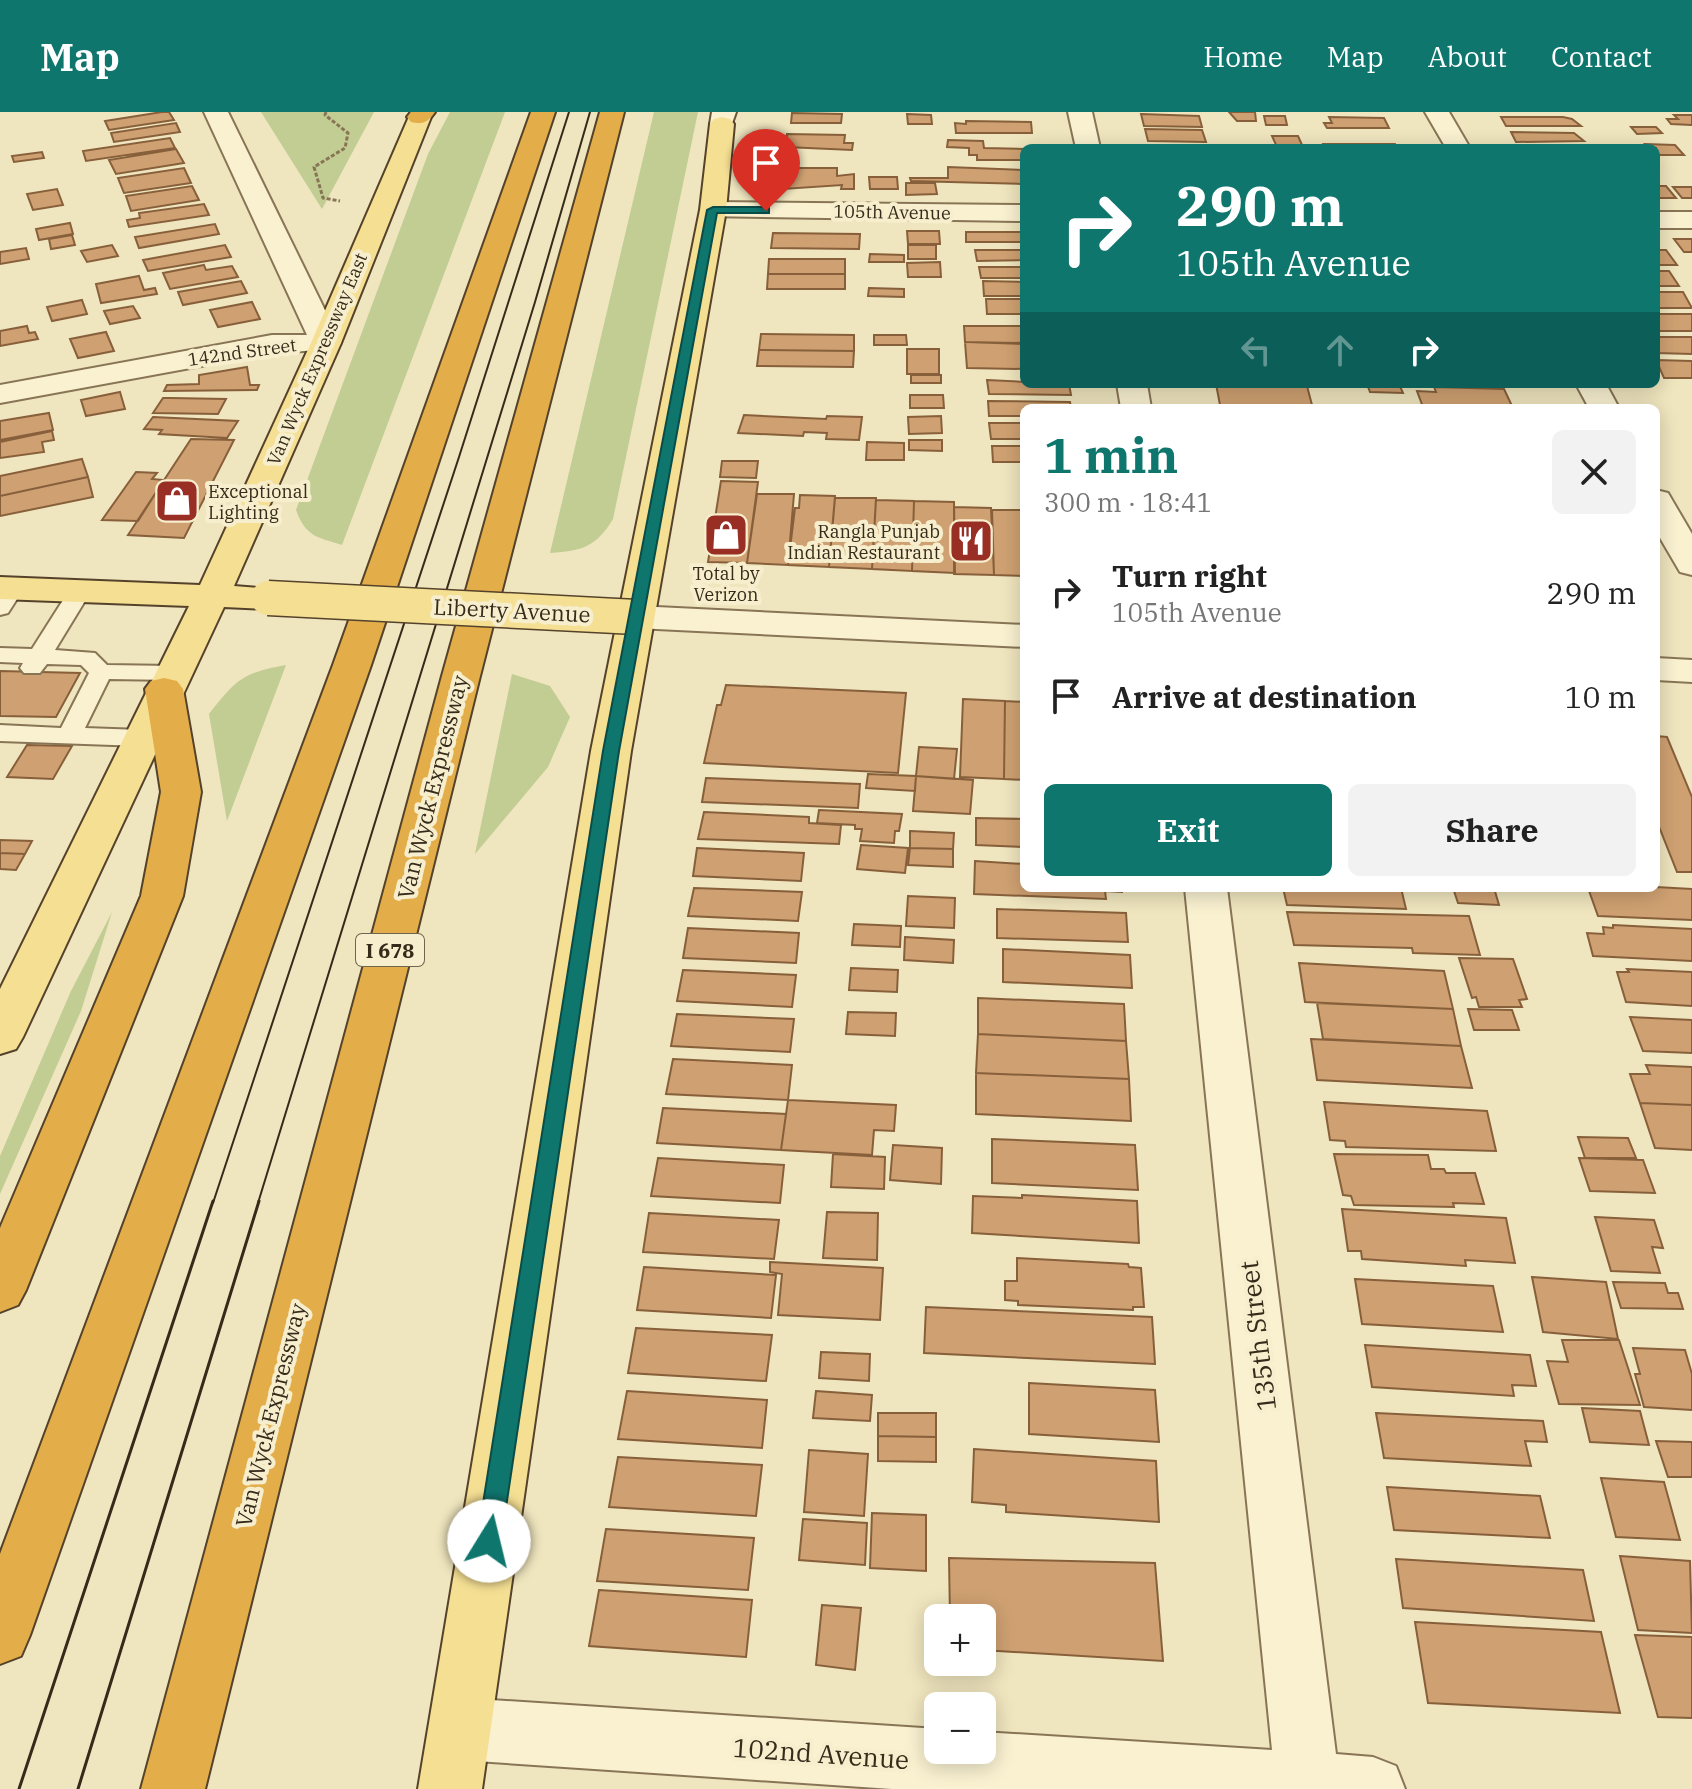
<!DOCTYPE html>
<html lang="en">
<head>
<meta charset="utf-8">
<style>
	:root { --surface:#fff; --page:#f2f2f2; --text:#222; --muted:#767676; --accent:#0f766e }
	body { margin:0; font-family:"IBM Plex Serif",serif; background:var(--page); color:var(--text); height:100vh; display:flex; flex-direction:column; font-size:30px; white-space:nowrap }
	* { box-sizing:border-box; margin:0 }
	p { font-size:26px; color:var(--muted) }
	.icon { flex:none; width:44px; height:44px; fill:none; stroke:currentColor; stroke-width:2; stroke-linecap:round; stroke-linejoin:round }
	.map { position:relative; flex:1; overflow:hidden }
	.drawer { position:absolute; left:1020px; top:292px; width:640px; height:488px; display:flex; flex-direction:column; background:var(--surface); border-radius:12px; box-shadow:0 4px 20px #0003 }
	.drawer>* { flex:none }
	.hud { position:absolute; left:1020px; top:32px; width:640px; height:244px; border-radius:12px; box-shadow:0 4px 20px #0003; background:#0f766e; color:#fff; overflow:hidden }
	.tools { position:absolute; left:924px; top:1492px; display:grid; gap:16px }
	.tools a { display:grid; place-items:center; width:72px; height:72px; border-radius:12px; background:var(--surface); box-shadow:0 4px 20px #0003; font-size:40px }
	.pin { position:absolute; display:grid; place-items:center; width:68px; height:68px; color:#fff; margin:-82px -34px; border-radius:50% 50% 50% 0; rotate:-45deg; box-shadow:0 0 8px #0007 }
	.pin .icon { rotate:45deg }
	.me { position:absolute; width:88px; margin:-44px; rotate:9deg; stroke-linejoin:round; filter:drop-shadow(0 0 6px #0008) }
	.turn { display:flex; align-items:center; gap:28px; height:168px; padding:0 24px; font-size:36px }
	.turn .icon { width:104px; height:104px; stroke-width:2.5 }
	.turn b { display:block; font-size:56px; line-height:68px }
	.lanes { display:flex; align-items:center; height:76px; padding:0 24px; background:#0003; justify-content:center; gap:40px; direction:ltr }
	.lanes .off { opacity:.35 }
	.round { display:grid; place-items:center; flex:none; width:84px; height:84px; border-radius:12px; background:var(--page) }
	.headline { display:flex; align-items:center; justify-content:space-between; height:136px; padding:0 24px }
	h1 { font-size:48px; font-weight:700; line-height:60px; color:var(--accent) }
	.button { display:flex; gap:16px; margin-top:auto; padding:16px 24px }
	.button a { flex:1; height:92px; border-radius:12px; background:var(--accent); color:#fff; font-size:32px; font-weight:700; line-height:92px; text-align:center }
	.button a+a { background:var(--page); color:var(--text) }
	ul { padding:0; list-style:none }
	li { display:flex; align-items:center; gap:24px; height:104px; padding:0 24px }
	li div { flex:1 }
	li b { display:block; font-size:30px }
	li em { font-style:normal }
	header { display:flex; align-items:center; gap:48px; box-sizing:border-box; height:112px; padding:0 40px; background:var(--accent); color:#fff }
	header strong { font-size:38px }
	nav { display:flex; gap:44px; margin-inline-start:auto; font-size:28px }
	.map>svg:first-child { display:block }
	.green { fill:#c1cd92 }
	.building { fill:#cfa172; stroke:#87603b; stroke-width:2 }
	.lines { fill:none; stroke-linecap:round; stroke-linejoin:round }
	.service-casing { stroke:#887556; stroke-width:4 }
	.minor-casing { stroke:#887556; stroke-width:4 }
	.tertiary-casing { stroke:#887556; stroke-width:4 }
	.secondary-casing { stroke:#69563a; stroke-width:4 }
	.primary-casing { stroke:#55422b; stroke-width:4 }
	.motorway-casing { stroke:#55422b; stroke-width:4 }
	.path { stroke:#887556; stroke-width:3; stroke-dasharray:4 2; stroke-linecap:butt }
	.service { fill:#faf1d1; fill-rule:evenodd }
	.minor { fill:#faf1d1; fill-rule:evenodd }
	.tertiary { fill:#faf1d1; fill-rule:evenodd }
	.secondary { fill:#faf1d1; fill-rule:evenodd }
	.primary { fill:#f5df93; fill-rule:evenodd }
	.motorway { fill:#e3ae4a; fill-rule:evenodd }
	.tram-far1 { stroke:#362b1b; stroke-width:2 }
	.tram { stroke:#362b1b; stroke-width:3 }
	.primary-bridge-casing { stroke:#55422b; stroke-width:37; stroke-linecap:butt }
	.primary-bridge { stroke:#f5df93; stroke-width:34 }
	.route { fill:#0f766e; stroke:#0a4d48; stroke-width:2 }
	.labels { text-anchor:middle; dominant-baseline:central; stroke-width:8; stroke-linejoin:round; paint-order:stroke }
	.far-street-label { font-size:18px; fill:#362b1b; stroke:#f6eecd }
	.far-poi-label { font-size:18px; fill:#362b1b; stroke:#f6eecd; text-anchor:start }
	.shield { fill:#f6eecd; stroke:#706650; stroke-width:2 }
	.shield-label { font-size:20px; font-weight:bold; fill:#362b1b }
	.street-label { font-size:22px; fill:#362b1b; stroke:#f6eecd }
	.near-street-label { font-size:26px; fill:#362b1b; stroke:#f6eecd }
</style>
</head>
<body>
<header>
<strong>Map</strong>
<nav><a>Home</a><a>Map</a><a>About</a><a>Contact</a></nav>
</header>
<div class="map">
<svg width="1692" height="1677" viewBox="0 0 1692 1677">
	<rect width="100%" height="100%" fill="#efe5be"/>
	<path class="green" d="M261 0H374L322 97Z
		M450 0H505L342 433C317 425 306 425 296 398L428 42Z
		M654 0H698L613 407C596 435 582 439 550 441Z
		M286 553 227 709 209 602C236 568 242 561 286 553Z
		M512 562 550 574 570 605 548 655 475 742Z
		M112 800 81 899 0 1082V1044L71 879Z"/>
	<path class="building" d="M162 0H169L174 8 109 18 105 9Z
		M1229 0H1255L1256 9H1237Z
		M792 1 842 2 841 11H791Z
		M907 2 931 3 932 12H908Z
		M1141 2 1199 4 1202 15 1144 14Z
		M1674 3H1692V13L1671 12 1667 7H1678Z
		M1264 4H1285L1287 13H1266Z
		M1329 5 1384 6 1389 16H1327L1324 11H1332Z
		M1501 5H1563L1572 7 1581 14H1506Z
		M966 9 1031 10 1032 21H956L955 11 966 12Z
		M176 11 180 20 114 30 111 21Z
		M1631 15H1656L1662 21 1637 22Z
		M1145 17 1202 18 1206 30 1148 29Z
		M1511 20 1574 21 1584 29 1516 30Z
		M787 22 845 23 844 31H853L852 38 786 35Z
		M1272 24H1298L1303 35H1277Z
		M170 26 175 36 86 49 83 39Z
		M948 28 983 29 984 36 1024 37V48H977V43H969V36L947 35Z
		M1323 32H1395L1397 36H1324Z
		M1645 32 1675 33 1684 43H1656V36H1648Z
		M176 37 184 51 116 62 109 48Z
		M42 40 44 46 14 50 12 44Z
		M948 55 1024 58V75L1023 72 911 69 910 66H948Z
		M184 56 191 71 124 81 118 66Z
		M784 56H837V64L854 62V77H841L842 73 783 77Z
		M869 65H897L898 77H870Z
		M906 71H935L937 82 906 83Z
		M192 74 199 88 131 99 126 84Z
		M1656 74H1666L1676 86H1656Z
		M1673 75H1692V86H1682Z
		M57 77 63 93 33 98 27 82Z
		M204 92 209 103 129 115 127 108 140 106 139 101Z
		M70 111 73 122 39 128 36 117Z
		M215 112 219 122 139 136 135 125Z
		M907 119H939L940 132H908Z
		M966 120H1024V130H966Z
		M773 121 860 122 859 137 771 136Z
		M72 123 75 133 51 137 49 127Z
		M1674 127H1692V140H1684Z
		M112 133 118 144 87 150 81 139Z
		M225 133 231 145 148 159 143 148Z
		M908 133H936V147H908Z
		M26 136 29 147 0 152V140Z
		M975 138H1024V148L977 149Z
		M1656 138H1666L1677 153H1656Z
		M870 142 904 143V150H869Z
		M769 147H845V162H768Z
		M940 150 941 165H908L907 151Z
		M204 153 206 158 232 154 238 165 170 177 163 161Z
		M979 155H1024V166H981Z
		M1656 159H1669L1679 174H1656Z
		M768 162H845V177H767Z
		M139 164 144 178 155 176 157 182 101 191 96 172Z
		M241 169 247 181 183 193 178 180Z
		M983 169 1024 170V184H984Z
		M869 176 904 177V185L868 184Z
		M1656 180H1683L1692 196H1656Z
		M986 187H1024V202H987Z
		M82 188 87 202 52 209 47 195Z
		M252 190 260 207 218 215 210 198Z
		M133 194 140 206 110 212 104 199Z
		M1656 202H1692V219H1656Z
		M27 214 29 221 35 220 38 227 0 234V219Z
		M964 214H1024V231L965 230Z
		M106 220 114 239 78 246 70 227Z
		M761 222 854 223V239L759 238Z
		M874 223H906L907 233H874Z
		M1656 225H1692V242L1656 241Z
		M965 230 1024 232V257L967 256Z
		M907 237H939V262H907Z
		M759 238 854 239 853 255 757 254Z
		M1656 248 1692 249V266H1664Z
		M247 255 250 273H259L257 278 164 279 167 273 199 272V263Z
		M911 263H941V271H911Z
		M987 268 1069 272 1071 283 989 282Z
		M1216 272 1307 274 1312 293H1220Z
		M1367 272H1399L1403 281 1370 280Z
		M1434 275 1504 277 1513 296 1423 295 1417 279 1436 280Z
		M120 280 125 297 86 304 81 288Z
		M910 283H943L944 296H910Z
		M163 286H170L226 287 218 302 153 301Z
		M988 289 1070 290 1071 296H1024V304H989Z
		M49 301 53 318 0 328V309Z
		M744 303 826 307 827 304 862 305 859 328 826 327 827 321 804 320 803 324 738 321Z
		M941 304 942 321 909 322 908 305Z
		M153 305 238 309 227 326 159 322 162 318 144 317Z
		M989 311H1024V327H991Z
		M52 319 54 328 42 330 44 340 0 346V330Z
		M191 327 234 328 184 426 128 423Z
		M909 328H942V339L909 338Z
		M867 330 904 331V348H866Z
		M992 334H1024V350H993Z
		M82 347 88 365 0 384V364Z
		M722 349H758L756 366 720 365Z
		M136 360 157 361 152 367 164 368 138 409 102 408Z
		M88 365 93 385 0 404V384Z
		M721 369 758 370 747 451 708 450Z
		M757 382H794L788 453 747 451Z
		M800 383 835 384 829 455 788 453 795 396H799Z
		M835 386H876L872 457 829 455Z
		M876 388 914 389 912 459 872 457Z
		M914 389 954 390 955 461 912 459Z
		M954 395 991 396 994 463 954 462Z
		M992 398H1024V464L994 463Z
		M0 559 80 561 56 605 0 604Z
		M726 573 906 581 898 661 704 651 717 593H721Z
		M963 587 1005 589 1004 667 960 665Z
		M1005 589 1024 590V668L1004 667Z
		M1656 624 1667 625 1692 685V760H1677L1656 707Z
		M27 633 72 634 53 667 7 665Z
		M919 635 957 637 954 667 916 664Z
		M868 662 916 664 915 679 866 676Z
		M916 664 973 668 970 702 913 699Z
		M706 666 860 672 858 696 702 690Z
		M819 698 902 702 899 719H895L894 731 860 729 862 717H855V713L817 711Z
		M704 700 809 705V711L841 713 839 732 698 727Z
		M976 706 1024 707V735L976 733Z
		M910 719 954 721 953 737 910 736Z
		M0 728 32 729 25 742 0 741Z
		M861 733 908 736 905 761 857 757Z
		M697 736 804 741 801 769 693 764Z
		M910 736 953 737V755L908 753Z
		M0 741 25 742 16 758 0 757Z
		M975 749 1024 752V776H1122V780L1105 779 1106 787 974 782Z
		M1656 775 1692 777V808L1598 804 1588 776Z
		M694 776 802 780 798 809 688 804Z
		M1283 776H1401L1406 797 1287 793Z
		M1453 776H1494L1499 793 1458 791Z
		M908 784 955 786 954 816 906 814Z
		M997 797 1126 801 1128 830 997 826Z
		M1287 800 1469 804 1480 843 1413 841 1412 836 1294 833Z
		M854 812 901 814 900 835 852 833Z
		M1613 813 1692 817V849L1593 844 1587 821 1604 822 1603 815 1613 816Z
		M688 816 799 821 796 851 683 846Z
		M905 825 954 828 953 851 904 848Z
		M1003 837 1130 843 1132 876 1003 870Z
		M1459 846 1513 847 1527 887 1519 888 1522 895H1479L1476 885 1472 886Z
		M1299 851 1444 859 1453 897 1305 890Z
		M851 856 898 858 897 880 849 878Z
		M1627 857 1692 860V894L1626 890 1617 860H1629Z
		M683 858 796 863 792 895 677 889Z
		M978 886 1124 892 1126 929 978 922Z
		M1317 891 1453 897 1461 934 1323 927Z
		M1468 897 1512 898 1519 918H1474Z
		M848 900 896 901 895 924 846 922Z
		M677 902 794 907 790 940 671 934Z
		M1630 905 1692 908V941L1643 939Z
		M978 922 1126 929 1129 967 976 961Z
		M1311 927 1461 934 1472 976 1317 968Z
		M673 947 792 953 788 988 666 982Z
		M1646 953 1692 955V993L1640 991 1630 962H1650Z
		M976 961 1129 967 1131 1009 976 1002Z
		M788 988 896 993 894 1019 874 1018 872 1043 781 1038Z
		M1324 990 1487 999 1496 1039 1346 1035 1345 1029 1330 1028Z
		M1640 991 1692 993V1038L1655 1036Z
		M663 996 786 1002 781 1038 657 1031Z
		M1578 1025 1628 1026 1636 1046H1585Z
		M992 1027 1135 1033 1138 1078 992 1071Z
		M893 1033 942 1036 941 1072 890 1068Z
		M833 1042 885 1045 884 1077 831 1075Z
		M1334 1042 1428 1043 1431 1057H1444L1446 1061H1475L1484 1092 1453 1091 1454 1095 1354 1093 1351 1084 1343 1083Z
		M658 1046 784 1053 780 1091 651 1084Z
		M1579 1046 1643 1048 1655 1081 1590 1079Z
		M1022 1083 1137 1089 1139 1131 972 1121 973 1084 1022 1086Z
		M1342 1097 1506 1106 1515 1151 1465 1148 1466 1154 1362 1147 1361 1139H1348Z
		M827 1100 878 1101 877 1148 823 1146Z
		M649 1101 779 1108 774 1147 643 1140Z
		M1595 1105 1654 1108 1663 1136 1652 1135 1660 1161 1611 1159Z
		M1017 1146 1128 1152 1129 1155 1141 1156 1144 1195H1133V1198L1018 1193V1189L1005 1188V1169H1017Z
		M770 1150 883 1156 880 1208 778 1203 782 1162 770 1160Z
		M644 1155 776 1163 771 1206 637 1198Z
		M1532 1165 1606 1170 1618 1227 1543 1220Z
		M1355 1167 1493 1174 1503 1220 1362 1212Z
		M1613 1170 1665 1171 1668 1181H1678L1683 1197 1621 1196Z
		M926 1195 1152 1205 1155 1252 924 1241Z
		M636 1216 772 1223 766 1269 628 1261Z
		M1562 1228H1619L1640 1293 1559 1292 1547 1249 1568 1250Z
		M1365 1233 1530 1243 1536 1274 1512 1273 1514 1284 1372 1275Z
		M1633 1236 1685 1238 1692 1262V1298L1644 1295 1635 1262H1640Z
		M821 1240 870 1242 869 1269 819 1266Z
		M1029 1271 1155 1278 1159 1330 1029 1322Z
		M627 1279 767 1288 762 1336 618 1327Z
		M816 1279 872 1283 870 1309 813 1306Z
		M1582 1296 1640 1299 1649 1333 1590 1330Z
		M878 1301H936V1325L878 1324Z
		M1376 1301 1543 1309 1547 1330 1525 1329 1531 1354 1384 1346Z
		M878 1324 936 1325V1350L878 1349Z
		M1656 1329 1692 1330V1365H1668Z
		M974 1337 1156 1349 1159 1410 1006 1400V1393L972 1390Z
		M809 1338 868 1342 864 1404 804 1400Z
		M618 1345 762 1353 756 1404 609 1395Z
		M1601 1366 1664 1370 1680 1428 1616 1425Z
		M1387 1375 1540 1384 1550 1426 1394 1418Z
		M872 1401 926 1403V1459L870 1456Z
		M803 1407 867 1411 865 1453 799 1448Z
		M606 1417 754 1426 748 1478 597 1469Z
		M1620 1444 1690 1449 1692 1521 1638 1518Z
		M949 1446 1155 1451 1163 1549 982 1538V1506H950Z
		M1396 1447 1583 1458 1594 1509 1403 1496Z
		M599 1478 752 1488 746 1545 589 1534Z
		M822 1493 861 1496 855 1558 816 1553Z
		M1415 1510 1601 1520 1620 1601 1428 1591Z
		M1635 1523 1692 1525V1606L1658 1605Z"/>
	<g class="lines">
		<g class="service-casing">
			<path id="service" d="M13 469 24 476 8 501 0 503V479L5 471Z
				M80 472 91 479 55 538 95 541 107 553 173 554 181 556 185 561 181 566 173 568 109 567 85 616 141 618 150 621 153 626 150 631 141 634 0 629V613L61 616 89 561 81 553 47 552 40 561H24L20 556 23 551 0 550V536L32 537 72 474Z"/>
		</g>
		<g class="minor-casing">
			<path id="minor" d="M204 0H228L341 231 336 237 272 241 0 291V273L272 223H307Z
				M1068 0H1092L1100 36H1076Z
				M1425 0H1449L1470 36H1446Z
				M713 90 1024 93V109L704 104 700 98 704 92Z
				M1656 100H1692V116H1656Z
				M1117 272H1147L1151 296H1121Z
				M1576 272H1606L1619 296H1589Z
				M1656 378 1668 381 1692 422V463L1680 460 1656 419Z
				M1185 776H1227L1336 1642 1373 1645 1396 1654 1405 1677H892L461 1648 439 1639 430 1617 439 1595 461 1586 938 1617V1638H982V1620L1272 1638Z"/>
		</g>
		<g class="tertiary-casing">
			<path id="tertiary" d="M636 494 1024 513V535L636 516 623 513 618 505 623 497Z
				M1656 546 1692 548V570L1656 568Z"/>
		</g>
		<g class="secondary-casing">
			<path id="secondary" d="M712 0H736L730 17H714L710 12Z"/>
		</g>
		<g class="primary-casing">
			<path id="primary" d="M411 0H427L431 5 341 231 234 474 281 478 286 486 281 494 268 497 224 495 23 925 16 937 0 942V877L189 494 0 487V465L200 473 311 231Z
				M722 5 730 7 734 12 726 98 631 639 482 1677H418L591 639 700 98 710 12 714 7Z"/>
		</g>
		<g class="motorway-casing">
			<path id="motorway" d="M411 0H435C428 10 423 13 411 10L407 5Z
				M531 0H555L371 553 30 1523 21 1544 0 1552V1442L333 553Z
				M600 0H624L480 564 205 1677H141L442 564Z
				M164 566 177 569 183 577 201 680 183 784 26 1178 18 1193 0 1200V1116L141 784 161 680 145 577 151 569Z"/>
		</g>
		<path class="path" d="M326 0 325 3 348 21 345 36 314 55 323 86 340 89"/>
		<use href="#service" class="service"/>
		<use href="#minor" class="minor"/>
		<use href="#tertiary" class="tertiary"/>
		<use href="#secondary" class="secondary"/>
		<use href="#primary" class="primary"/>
		<use href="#motorway" class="motorway"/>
		<path class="tram-far1" d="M213 1091 459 345 569 0
			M258 1091 535 190 590 0"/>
		<path class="tram" d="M19 1677 213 1089
			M78 1677 259 1089"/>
		<g class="primary-bridge-casing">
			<path id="primary-bridge" d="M268 486 636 505"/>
		</g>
		<use href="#primary-bridge" class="primary-bridge"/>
	</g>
	<path class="route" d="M766 95 769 96V101H717L619 639 501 1429 498 1436 489 1440 481 1436 477 1429 603 639 707 98 713 95Z"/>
	<defs>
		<g id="shop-square" transform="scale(2.3)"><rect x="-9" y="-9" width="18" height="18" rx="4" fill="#982e24" stroke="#f6eecd"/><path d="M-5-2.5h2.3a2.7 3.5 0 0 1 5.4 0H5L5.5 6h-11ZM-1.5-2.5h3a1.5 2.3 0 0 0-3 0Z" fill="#fff"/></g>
		<g id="restaurant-square" transform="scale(2.3)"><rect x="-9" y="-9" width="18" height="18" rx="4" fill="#982e24" stroke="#f6eecd"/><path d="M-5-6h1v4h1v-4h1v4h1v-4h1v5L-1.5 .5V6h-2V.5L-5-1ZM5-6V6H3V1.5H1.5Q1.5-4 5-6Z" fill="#fff"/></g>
	</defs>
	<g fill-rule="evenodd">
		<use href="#shop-square" x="177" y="389"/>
		<use href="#shop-square" x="726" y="423"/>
		<use href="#restaurant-square" x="971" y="429"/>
	</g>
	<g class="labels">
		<g class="far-street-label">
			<text transform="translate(892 100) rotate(1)">105th Avenue</text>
			<text transform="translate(242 240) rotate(-8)">142nd Street</text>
			<text transform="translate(317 247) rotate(-67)">Van Wyck Expressway East</text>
		</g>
		<g class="far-poi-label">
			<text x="208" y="379">Exceptional<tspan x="208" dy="21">Lighting</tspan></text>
			<text x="940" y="419" text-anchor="end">Rangla Punjab<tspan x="940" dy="21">Indian Restaurant</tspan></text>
			<text x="726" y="461" text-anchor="middle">Total by<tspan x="726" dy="21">Verizon</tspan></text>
		</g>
		<rect class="shield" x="356" y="822" width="68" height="32" rx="6"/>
		<g class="shield-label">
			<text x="390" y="838">I 678</text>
		</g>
		<g class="street-label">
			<text transform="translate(512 498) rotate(3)">Liberty Avenue</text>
			<text transform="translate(432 675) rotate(-76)">Van Wyck Expressway</text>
			<text transform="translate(270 1303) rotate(-76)">Van Wyck Expressway</text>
		</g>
		<g class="near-street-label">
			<text transform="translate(1257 1224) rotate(-97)">135th Street</text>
			<text transform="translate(821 1641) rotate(4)">102nd Avenue</text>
		</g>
	</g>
</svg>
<div class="tools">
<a>+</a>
<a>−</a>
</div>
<div class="pin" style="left:766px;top:99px;background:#d93025"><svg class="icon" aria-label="arrive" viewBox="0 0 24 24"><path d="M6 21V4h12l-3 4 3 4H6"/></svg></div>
<svg class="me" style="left:489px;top:1429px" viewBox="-20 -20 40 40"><circle r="19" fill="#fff"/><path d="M0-13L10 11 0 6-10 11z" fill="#0f766e"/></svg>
<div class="hud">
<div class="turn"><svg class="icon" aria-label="right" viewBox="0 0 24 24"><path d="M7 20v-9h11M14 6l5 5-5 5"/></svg><div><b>290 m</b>105th Avenue</div></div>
<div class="lanes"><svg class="icon off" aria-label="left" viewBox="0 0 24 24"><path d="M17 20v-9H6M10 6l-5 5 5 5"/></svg><svg class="icon off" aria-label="ahead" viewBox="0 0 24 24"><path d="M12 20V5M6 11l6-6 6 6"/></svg><svg class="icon" aria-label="right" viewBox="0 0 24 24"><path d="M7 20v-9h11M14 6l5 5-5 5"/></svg></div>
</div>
<section class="drawer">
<div class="headline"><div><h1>1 min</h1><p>300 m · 18:41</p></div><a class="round"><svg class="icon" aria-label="close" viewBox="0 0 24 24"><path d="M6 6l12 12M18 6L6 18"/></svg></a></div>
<ul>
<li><svg class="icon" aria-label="right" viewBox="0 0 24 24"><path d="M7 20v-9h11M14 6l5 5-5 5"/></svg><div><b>Turn right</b><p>105th Avenue</p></div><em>290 m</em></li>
<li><svg class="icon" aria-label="arrive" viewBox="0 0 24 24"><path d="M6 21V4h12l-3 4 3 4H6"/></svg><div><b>Arrive at destination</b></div><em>10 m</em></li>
</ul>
<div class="button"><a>Exit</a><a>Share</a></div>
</section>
</div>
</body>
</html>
